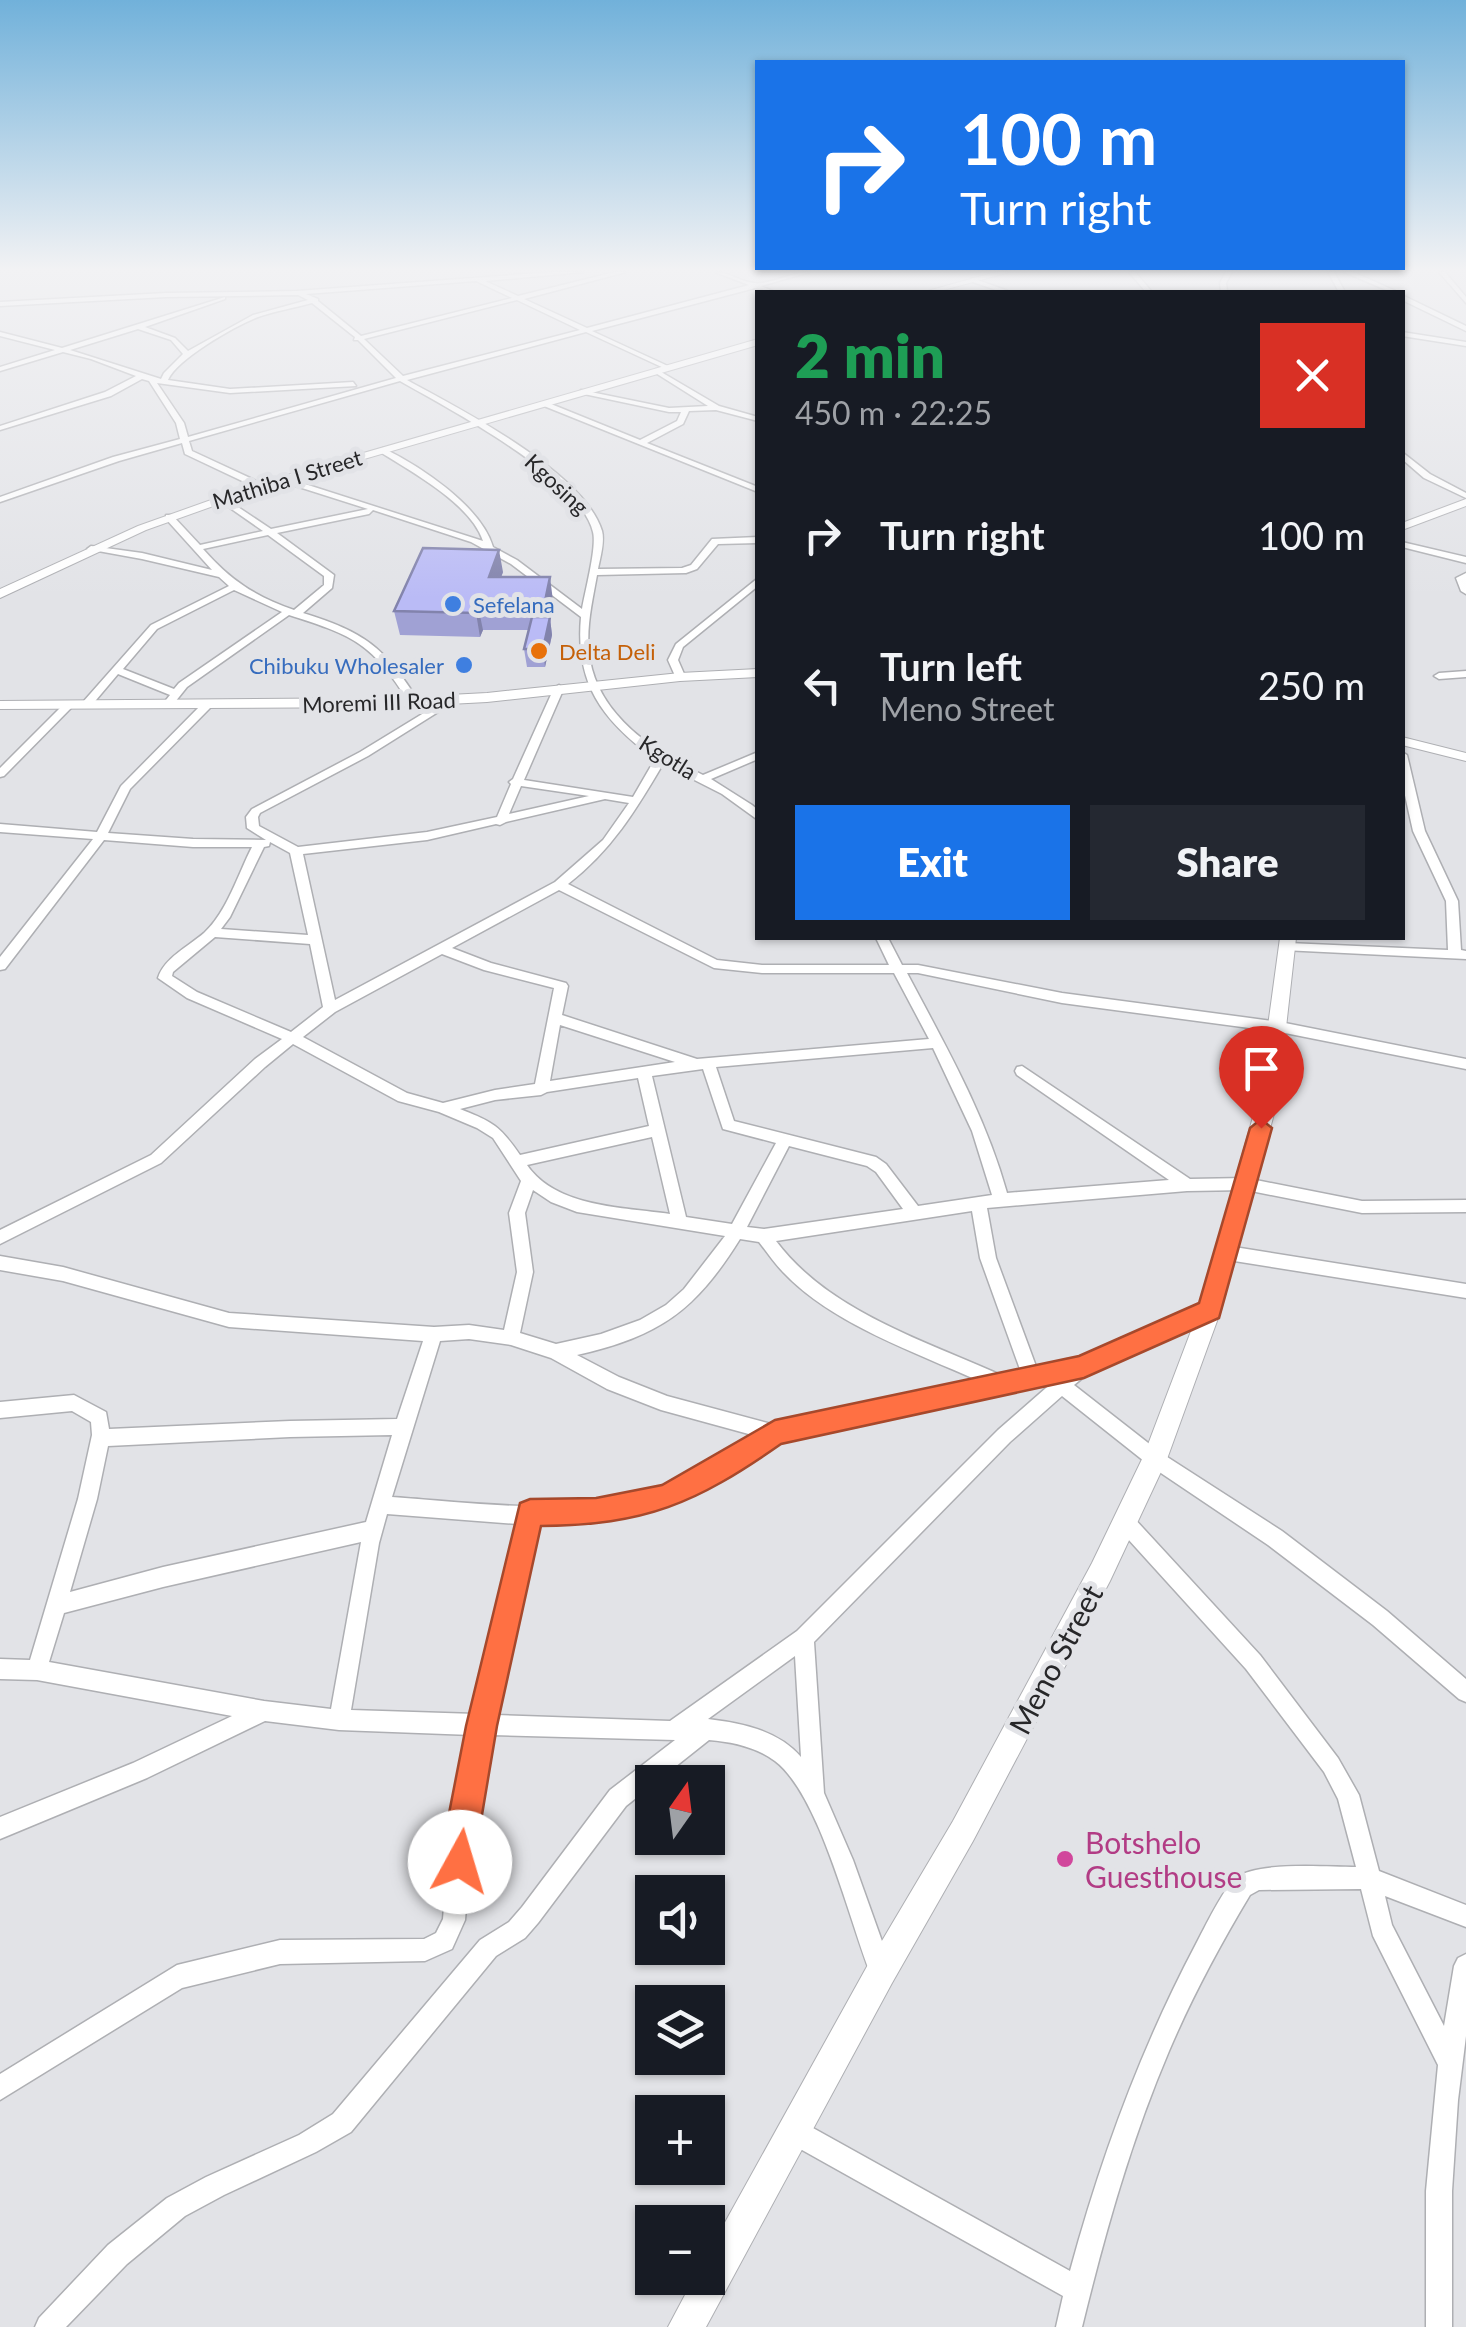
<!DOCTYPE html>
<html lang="en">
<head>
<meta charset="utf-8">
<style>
	:root { --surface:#171b24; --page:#242831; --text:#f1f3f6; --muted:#9ea1a6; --accent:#1a73e8 }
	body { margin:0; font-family:Lato,sans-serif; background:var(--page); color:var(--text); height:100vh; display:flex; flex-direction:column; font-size:38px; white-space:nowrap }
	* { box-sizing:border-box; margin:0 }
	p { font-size:32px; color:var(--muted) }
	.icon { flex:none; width:55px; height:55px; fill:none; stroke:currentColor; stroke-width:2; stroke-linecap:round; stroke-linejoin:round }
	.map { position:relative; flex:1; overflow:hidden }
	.details { position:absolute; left:755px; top:290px; width:650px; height:650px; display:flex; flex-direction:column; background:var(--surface); border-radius:0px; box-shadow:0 2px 8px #0004 }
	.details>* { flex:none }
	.top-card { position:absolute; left:755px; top:60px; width:650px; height:210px; border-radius:0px; box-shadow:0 2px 8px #0004; background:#1a73e8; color:#fff; overflow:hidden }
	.needle { width:65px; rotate:14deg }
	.fabs { position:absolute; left:635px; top:1765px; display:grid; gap:20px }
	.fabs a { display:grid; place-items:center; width:90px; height:90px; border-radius:0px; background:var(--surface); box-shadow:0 2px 8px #0004; font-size:50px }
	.pin { position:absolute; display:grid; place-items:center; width:85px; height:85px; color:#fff; margin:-102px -42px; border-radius:50% 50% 50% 0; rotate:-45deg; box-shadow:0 0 10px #0007 }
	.pin .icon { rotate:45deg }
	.me { position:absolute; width:110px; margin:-55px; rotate:6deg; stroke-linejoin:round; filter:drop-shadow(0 0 8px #0008) }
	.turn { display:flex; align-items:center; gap:35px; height:210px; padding:0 40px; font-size:45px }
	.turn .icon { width:130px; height:130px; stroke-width:2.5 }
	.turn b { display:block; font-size:70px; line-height:85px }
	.round { display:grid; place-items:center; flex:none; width:105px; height:105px; border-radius:0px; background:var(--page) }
	.head { display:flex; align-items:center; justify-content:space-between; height:170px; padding:0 40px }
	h1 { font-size:60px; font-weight:800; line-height:75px; color:#1e9e55 }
	.button { display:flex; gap:20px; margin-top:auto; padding:20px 40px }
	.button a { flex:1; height:115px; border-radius:0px; background:var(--accent); color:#fff; font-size:40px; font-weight:800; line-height:115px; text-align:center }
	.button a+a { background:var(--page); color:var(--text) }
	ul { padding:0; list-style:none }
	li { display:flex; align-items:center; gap:30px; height:150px; padding:0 40px }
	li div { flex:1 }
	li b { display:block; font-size:38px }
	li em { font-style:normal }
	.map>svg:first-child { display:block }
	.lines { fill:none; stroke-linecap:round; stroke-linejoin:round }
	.minor-casing { stroke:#aeafb3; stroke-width:3 }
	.tertiary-casing { stroke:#aeafb3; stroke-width:2 }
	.minor { fill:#fff; fill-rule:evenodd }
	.tertiary { fill:#fff; fill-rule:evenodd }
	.wall { fill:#a0a1d4 }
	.shaded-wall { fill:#8283ac }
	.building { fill:#babbf6; stroke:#8283ac; stroke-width:2.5 }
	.route { fill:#ff7043; stroke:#a6492c; stroke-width:2.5 }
	.shop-dot { fill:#3f7fe0; stroke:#e2e3e7; stroke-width:4 }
	.food-dot { fill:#e8710a; stroke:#e2e3e7; stroke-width:4 }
	.hotel-dot { fill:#d1479c; stroke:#e2e3e7; stroke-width:4 }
	.labels { text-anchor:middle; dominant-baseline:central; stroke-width:10; stroke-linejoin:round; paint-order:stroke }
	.far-street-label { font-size:22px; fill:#272729; stroke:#e2e3e7 }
	.far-shop-label { font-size:22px; fill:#366cbe; stroke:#e2e3e7; text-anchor:start }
	.far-food-label { font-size:22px; fill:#c56008; stroke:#e2e3e7; text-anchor:start }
	.near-street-label { font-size:30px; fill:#272729; stroke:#e2e3e7 }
	.near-hotel-label { font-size:30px; fill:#b23c85; stroke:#e2e3e7; text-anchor:start }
</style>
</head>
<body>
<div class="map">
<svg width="1466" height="2327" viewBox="0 0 1466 2327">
	<rect width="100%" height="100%" fill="#e2e3e7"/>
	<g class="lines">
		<g class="minor-casing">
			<path id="minor" d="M552 272H583L485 281 518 296 615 272H626L524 299 587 328 749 285 715 272C730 272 740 282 754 283 770 285 792 272 810 272L761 286 775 292 755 288 592 331 670 367V369H666L586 332 407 380C460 409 584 472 602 531 605 542 600 558 598 569L682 568 691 565 712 539 758 537V543L718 544 697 569 686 573 597 575C592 603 585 631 590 660 600 717 655 752 703 775L758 752V759L711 779 752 805 758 810V820L722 794 663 764C636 810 611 851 568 884L717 960 762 965H889L876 938H888L902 965H918L1062 993 1280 1022 1466 1059V1069L1280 1032 1062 1003 918 973H907C945 1045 985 1114 1007 1193L1169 1180 1017 1075 1015 1071 1017 1067 1022 1066 1190 1179 1246 1178 1362 1201 1466 1200V1212L1362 1213 1246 1190 1187 1191 987 1208 996 1258 1037 1369 1081 1360 1119 1339 1210 1303 1216 1305 1218 1310 1216 1315C1168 1334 1114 1350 1074 1385L1161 1453 1282 1531 1387 1611 1466 1679V1702L1459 1699 1373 1625 1268 1545 1149 1465 1062 1396 1010 1442 814 1642 824 1793 853 1860 893 1972 889 1980 881 1984 873 1980C850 1925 821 1796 775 1761 756 1747 733 1742 709 1740L626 1806 538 1923 525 1938 496 1956 351 2132 316 2152 224 2195 185 2216 127 2264 66 2327H35L39 2318 108 2245 167 2198 206 2177 299 2135 333 2114 480 1940 509 1922 522 1907 610 1790 675 1740 493 1735 472 1834 465 1920 452 1949 425 1961 280 1964 182 1988 0 2100V2074L177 1965 280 1940 424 1939 436 1933 443 1919 450 1834 472 1735 339 1730 265 1721 147 1778 0 1839V1817L133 1763 232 1716 37 1680 0 1679V1659L30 1660 78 1499 92 1435 91 1422 72 1411 0 1418V1402L74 1395 106 1412 109 1429 290 1421 397 1419 423 1341 229 1327 63 1281 0 1270V1256L63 1267 229 1313 434 1327 469 1325 504 1330 517 1272 509 1213 521 1181 493 1138 477 1128 439 1112 398 1101 293 1044 265 1067 161 1163 0 1244V1230L151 1155 255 1059 282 1039 187 998 158 978C164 958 189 946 204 933 227 912 238 874 252 847H193L104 840 5 969 0 970V957L93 839 0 832V824L97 832 121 786 203 703H211V707L130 789 108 833 193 839 266 840 247 828 246 817 252 809 360 752 450 697 454 698V702L368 756 260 813 258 817 259 826 298 847 427 832 497 817 511 784 509 782 513 779 554 688 559 685 564 688 524 780 633 797 655 759C602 720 575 684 581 617L511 564 471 542 373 510 369 514 277 533 334 575 332 588 303 613C364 632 385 647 419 702L418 704H410C372 643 355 636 289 615L187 687 171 707 162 705 170 695 118 674 91 706H83V702L151 625 229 586 219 577 142 559 87 549 91 546 142 553 212 570 166 519V515H172L200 545 263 531 220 501 219 499 223 497 271 529 368 509 280 481V477H283L483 541C471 504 412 472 380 452L383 448C420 466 481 506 493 547L517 560 582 609C585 591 597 547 593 532 580 477 449 409 400 381L189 441 192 451 263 484V488H257L185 454 182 443 119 461 0 502V497L113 457 180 439 176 423 149 381 142 379 111 396 0 430V426L105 392 136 376 91 359 63 352 0 371V367L55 350 0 336V332L62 348 225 297V299L145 327 175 338 188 351 253 315 308 300 298 295 166 297 0 306V302L166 293 297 291ZM476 281 512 298 361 336 318 301V299L306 294ZM517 300 580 330 403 376 364 339ZM312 303 351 334 355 337 354 340H358L396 378 188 437 184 423 157 383 230 393 356 386 353 382 230 389 168 380C177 359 235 326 258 317 275 311 294 308 312 303ZM138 329 171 340 183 354 164 373 161 379 70 350ZM268 535 324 576V585L294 610C256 597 230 580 203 549ZM234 590 282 612 179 683 174 689 123 669 157 629ZM521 786 589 796 509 814ZM605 799 629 803 603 840 555 882 335 1000 303 854 427 840 496 824 500 825 506 822ZM270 842 290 853 308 935 221 929 230 917 264 847 269 846ZM559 890 714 968 762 973H894L929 1039 697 1059 562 1015 568 986 566 983 491 963 452 948ZM215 937 310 944 323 1007 291 1032 197 992 172 976 173 972ZM442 954 484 970 554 988 535 1084 495 1090 443 1103 407 1093 303 1037 335 1012ZM560 1025 675 1062 550 1081ZM933 1048 972 1131 992 1195 918 1206 886 1164 876 1157 734 1121 716 1067ZM703 1069 723 1129 776 1143 732 1224 686 1217 652 1076ZM638 1078 649 1126 520 1155C500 1126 493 1122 460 1109L495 1100 541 1095 547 1092ZM652 1137 670 1214C623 1207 557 1208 527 1165ZM789 1146 867 1166 876 1172 903 1209 764 1229 747 1227ZM533 1190 551 1202 577 1212 725 1236 684 1289 666 1305 640 1320 601 1334 556 1344 520 1333 533 1272 525 1213ZM972 1211 980 1258 1021 1372 1003 1376C926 1341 829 1312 776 1241ZM740 1239 759 1242C767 1252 774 1263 783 1272 832 1324 915 1352 979 1381L775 1425 667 1396 619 1377 577 1355C660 1336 695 1311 740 1239ZM469 1339 511 1345 551 1358 607 1389 661 1410 756 1436C727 1456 696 1479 662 1490 575 1518 481 1503 392 1497L440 1341ZM1054 1381 998 1430 797 1631 670 1721 497 1715 537 1524 594 1522 628 1517 662 1508 713 1484 779 1440ZM392 1435 366 1522 163 1567 70 1592 97 1499 108 1446 290 1437ZM387 1514 518 1524 476 1714 351 1710 379 1543ZM361 1542 331 1709 264 1701 49 1662 64 1613 163 1587ZM795 1656 801 1757C778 1730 741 1723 708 1719Z
				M1129 272H1135L1152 292H1146Z
				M1226 272H1232L1226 283 1227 292H1221L1220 283Z
				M1328 272H1334L1345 292H1339Z
				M1344 272H1353L1398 292H1391Z
				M1439 272H1445L1466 297V303Z
				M972 278 1008 291 1009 292H1002L970 281Z
				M1402 295 1466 326V331L1402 300Z
				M1402 332 1466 342V346L1402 336Z
				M656 369 719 406 758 417V421L716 410 689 411 683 424 647 443 758 487V492L539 404 546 402 640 440 677 421 681 412H669L584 394 581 390 669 408 708 406 654 372Z
				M1402 452 1430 474 1466 493V498L1424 478 1402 459Z
				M1402 542 1466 557V563L1402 547Z
				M1466 573V594L1461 591 1456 578Z
				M758 578V586L683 647 678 660 685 676 676 678 668 660 676 644Z
				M1466 671V677L1439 679 1434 676 1439 673Z
				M65 703 74 705 4 776 0 777V768Z
				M1402 752 1407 755 1425 831 1458 901 1461 950 1466 951V959L1283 950V944L1288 943 1448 950 1446 901 1413 831 1402 782Z
				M1228 1246 1466 1284V1298L1228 1260 1222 1258 1220 1253 1222 1248Z
				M1125 1513 1132 1516 1260 1655 1338 1758 1359 1795 1379 1871 1466 1905V1927L1385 1896 1392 1925 1444 2026 1454 1966 1458 1958 1466 1954V2036L1458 2100 1452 2191V2327H1426V2191L1438 2065 1373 1936 1361 1889 1259 1890 1250 1895C1220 1945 1192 1997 1169 2051 1131 2140 1105 2233 1082 2327H1056L1063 2296 786 2141 783 2132 786 2123 795 2120 804 2123 1070 2271C1101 2157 1141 2048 1196 1944 1204 1929 1224 1887 1236 1878 1257 1861 1327 1867 1356 1867L1338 1799 1324 1772 1246 1669 1118 1528 1116 1522 1118 1516Z"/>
		</g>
		<g class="tertiary-casing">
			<path id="tertiary" d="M996 272H1010L936 292H924Z
				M758 339V345L264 488 146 530 0 598V589L138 526 256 484Z
				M1466 499V506L1402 530V523Z
				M758 669V677L680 681 487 702 392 707 0 709V701L392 698 487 693 680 673Z
				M1402 737 1466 753V761L1402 745Z
				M1280 938H1296L1278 1099 1221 1310 1167 1459 1110 1581 973 1841 892 1983 706 2327H668L694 2278H708V2253L870 1961 953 1821 1092 1563 1144 1455 1199 1310 1258 1099Z"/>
		</g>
		<use href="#minor" class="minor"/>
		<use href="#tertiary" class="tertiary"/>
	</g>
	<path class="wall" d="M503 572 501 577 553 601 550 618 552 635 545 667H527L524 649 529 630H483L480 637 400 635 394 611Z"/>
	<path class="shaded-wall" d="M499 550 503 572 493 600 489 577Z
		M550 577 553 601 550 618 552 635 545 667 543 649 547 628 544 606Z
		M478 606 483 630 480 637 476 613Z"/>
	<path class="building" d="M423 548 499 550 489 577H550L544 606H478L476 613 394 611Z
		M532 617H550L543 649H524Z"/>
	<linearGradient id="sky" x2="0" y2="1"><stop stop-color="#71b1da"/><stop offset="0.45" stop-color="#f2f2f4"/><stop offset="1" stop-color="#f2f2f4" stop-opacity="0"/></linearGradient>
	<rect width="1466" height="598" fill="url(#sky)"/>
	<path class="route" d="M1261 1119 1272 1128 1219 1318 1084 1378 781 1444C695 1504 646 1525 541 1526L497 1726 472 1874 460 1879 448 1874 443 1862 445 1834 466 1726 520 1503 530 1499 596 1498 662 1485 775 1420 1079 1356 1199 1303 1250 1128Z"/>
	<g class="shop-dot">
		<circle cx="453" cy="604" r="10"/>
		<circle cx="464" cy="665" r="10"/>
	</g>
	<circle class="food-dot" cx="539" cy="651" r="10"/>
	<circle class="hotel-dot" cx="1065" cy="1859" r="10"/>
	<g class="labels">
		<g class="far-street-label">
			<text transform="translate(287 479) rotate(-17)">Mathiba I Street</text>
			<text transform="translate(557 484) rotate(43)">Kgosing</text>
			<text transform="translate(379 702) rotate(-2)">Moremi III Road</text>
			<text transform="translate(668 757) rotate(32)">Kgotla</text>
		</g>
		<g class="far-shop-label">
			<text x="473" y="604">Sefelana</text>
			<text x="444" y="665" text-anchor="end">Chibuku Wholesaler</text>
		</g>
		<g class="far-food-label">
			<text x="559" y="651">Delta Deli</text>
		</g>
		<g class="near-street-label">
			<text transform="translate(1055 1659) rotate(-62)">Meno Street</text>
		</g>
		<g class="near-hotel-label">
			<text x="1085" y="1842">Botshelo<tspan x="1085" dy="34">Guesthouse</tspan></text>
		</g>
	</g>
</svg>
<div class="fabs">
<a><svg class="needle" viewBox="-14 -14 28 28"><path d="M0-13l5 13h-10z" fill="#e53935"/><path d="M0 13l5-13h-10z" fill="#9ea1a6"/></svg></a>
<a><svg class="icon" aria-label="sound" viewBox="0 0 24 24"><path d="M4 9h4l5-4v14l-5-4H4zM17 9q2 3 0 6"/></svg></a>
<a><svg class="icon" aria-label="layers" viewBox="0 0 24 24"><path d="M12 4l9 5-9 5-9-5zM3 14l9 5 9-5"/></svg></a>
<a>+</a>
<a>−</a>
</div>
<div class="pin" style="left:1261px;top:1128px;background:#d93025"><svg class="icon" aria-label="arrive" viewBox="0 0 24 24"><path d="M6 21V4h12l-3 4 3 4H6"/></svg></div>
<svg class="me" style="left:460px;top:1862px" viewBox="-20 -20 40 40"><circle r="19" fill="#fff"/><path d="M0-13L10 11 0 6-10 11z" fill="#ff7043"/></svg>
<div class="top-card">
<div class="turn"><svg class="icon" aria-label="right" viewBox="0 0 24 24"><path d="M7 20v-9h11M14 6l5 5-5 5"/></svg><div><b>100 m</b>Turn right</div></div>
</div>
<section class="details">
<div class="head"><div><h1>2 min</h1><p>450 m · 22:25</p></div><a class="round" style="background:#d93025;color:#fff"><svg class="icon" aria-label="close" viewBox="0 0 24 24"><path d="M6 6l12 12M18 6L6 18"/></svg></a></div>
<ul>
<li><svg class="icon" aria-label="right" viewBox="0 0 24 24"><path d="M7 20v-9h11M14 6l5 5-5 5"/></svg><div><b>Turn right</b></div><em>100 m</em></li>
<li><svg class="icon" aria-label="left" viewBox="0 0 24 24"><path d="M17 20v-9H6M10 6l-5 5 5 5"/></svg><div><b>Turn left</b><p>Meno Street</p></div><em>250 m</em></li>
</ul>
<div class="button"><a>Exit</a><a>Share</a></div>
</section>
</div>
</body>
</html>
